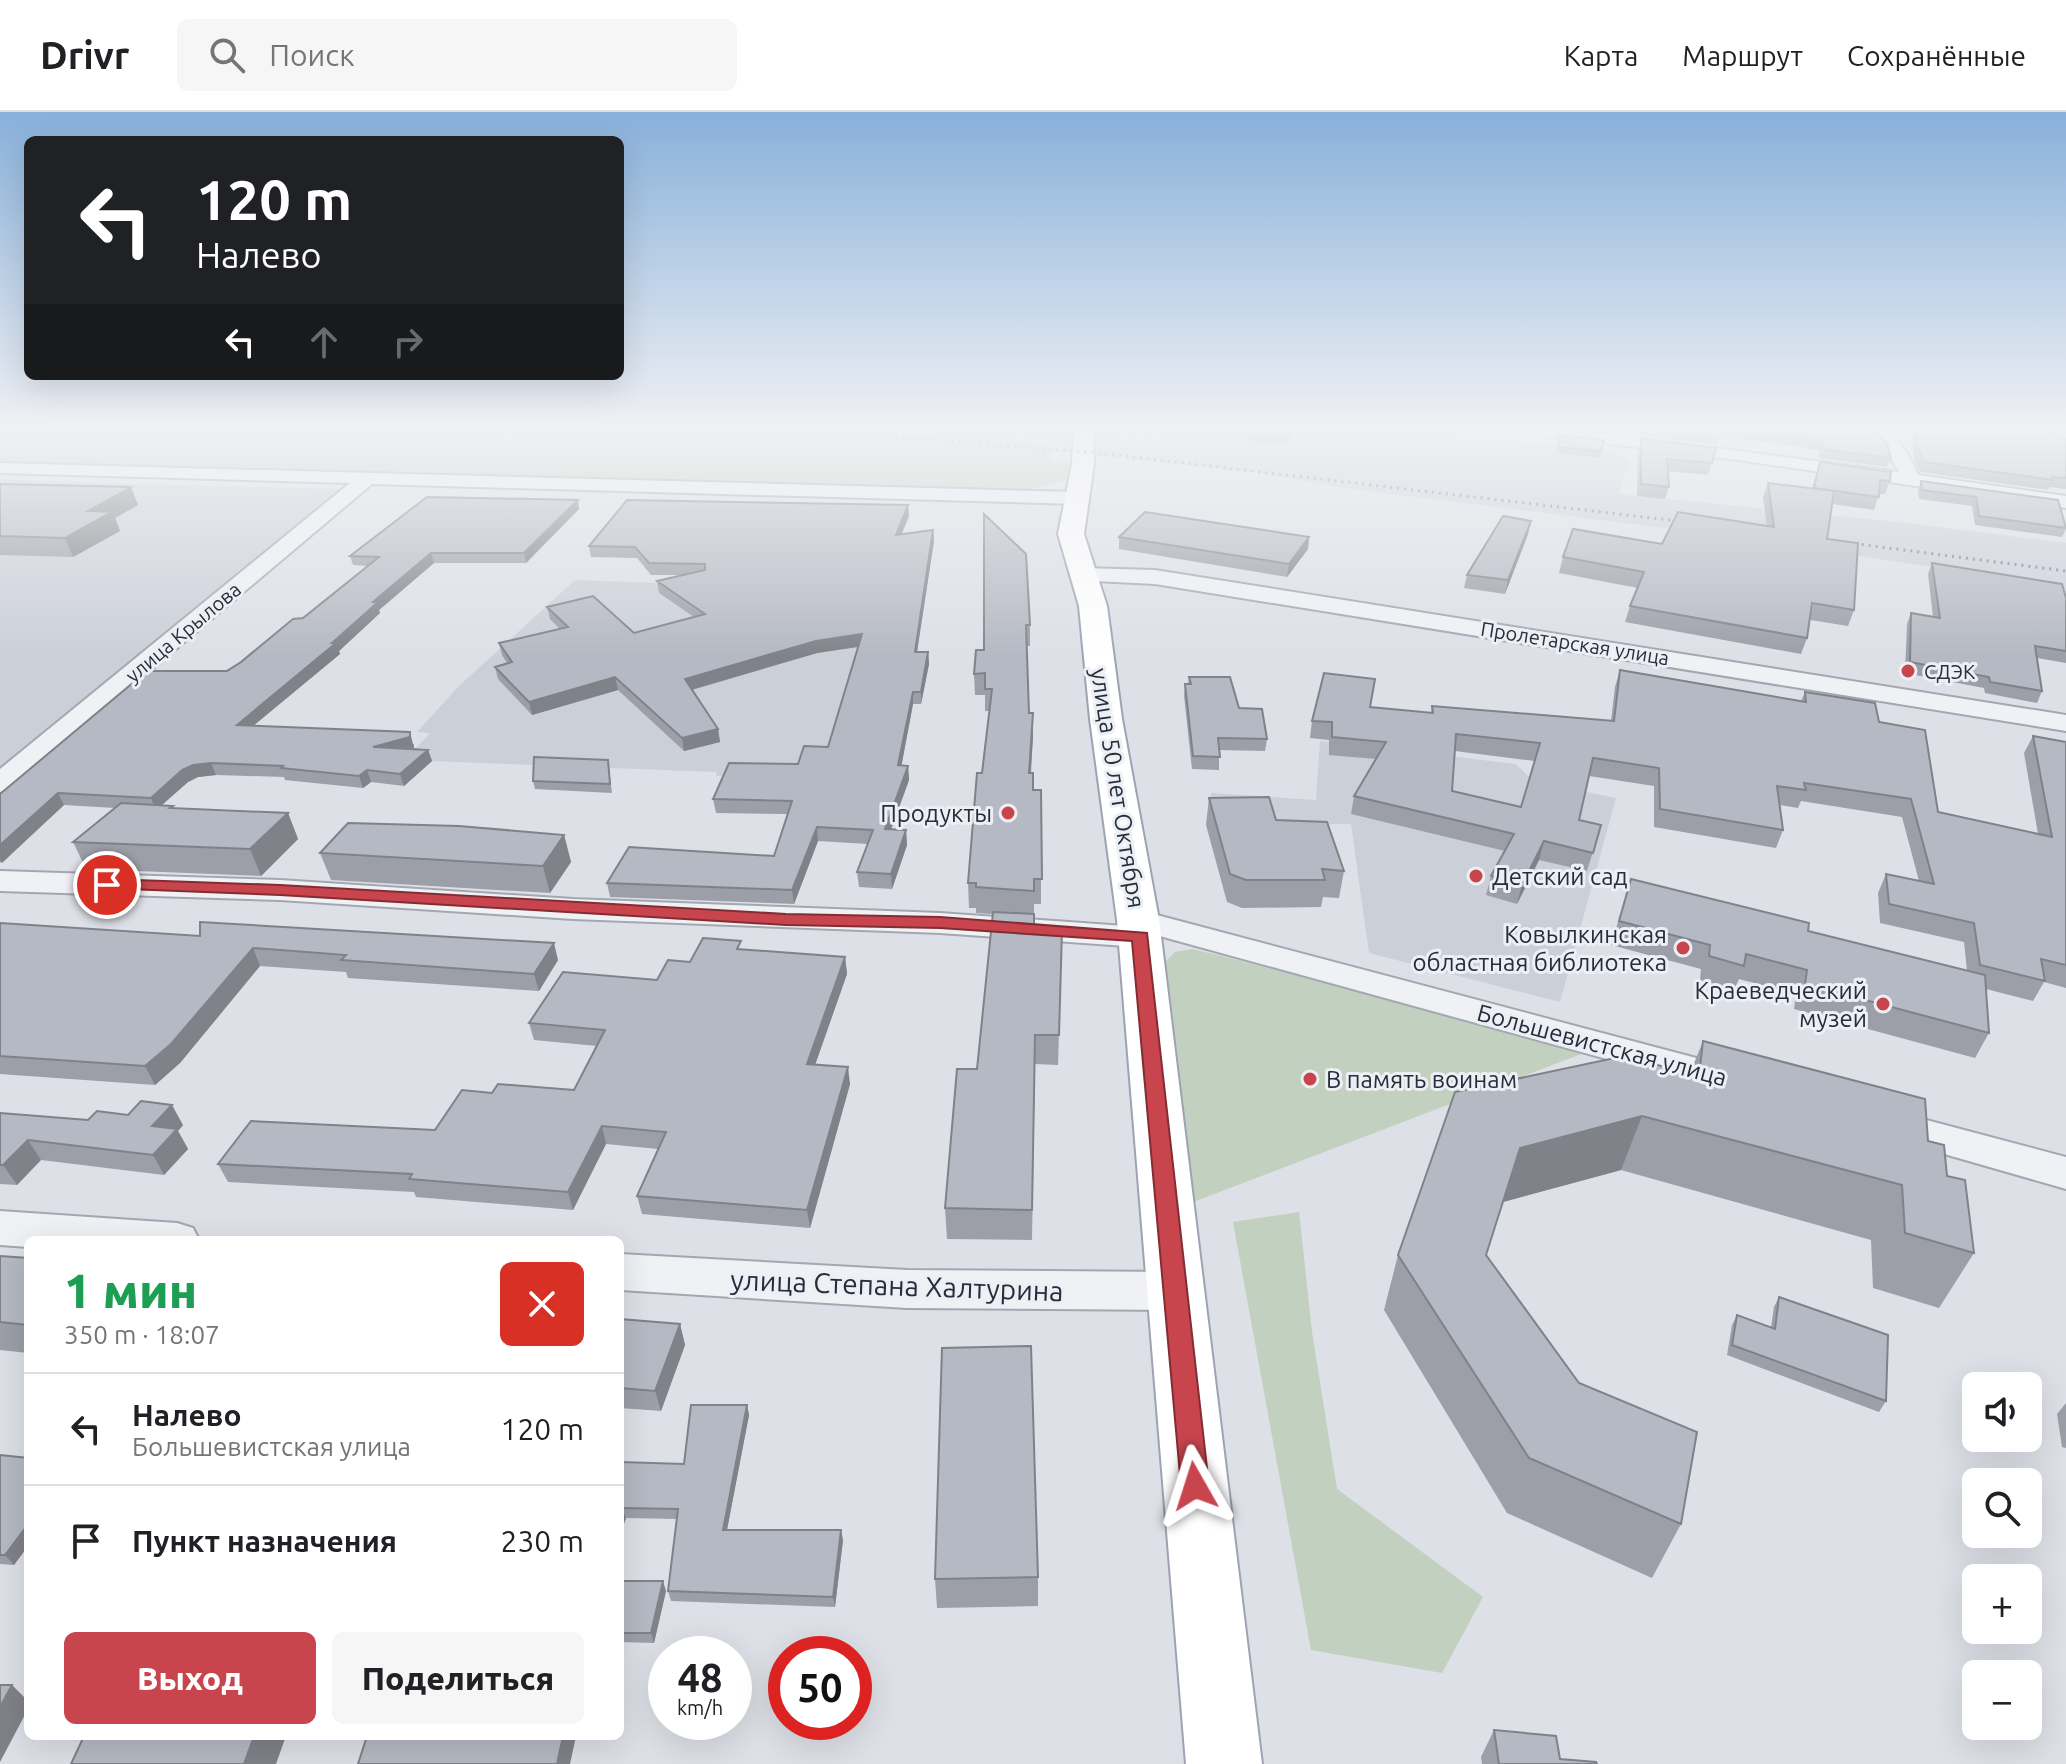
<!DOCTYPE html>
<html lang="ru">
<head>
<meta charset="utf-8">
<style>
	:root { --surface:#fff; --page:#f6f6f6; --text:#202124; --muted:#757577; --line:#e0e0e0; --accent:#c8454e }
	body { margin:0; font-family:Ubuntu,sans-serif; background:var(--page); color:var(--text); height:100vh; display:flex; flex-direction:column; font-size:30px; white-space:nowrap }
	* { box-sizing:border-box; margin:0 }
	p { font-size:26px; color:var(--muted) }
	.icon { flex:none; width:44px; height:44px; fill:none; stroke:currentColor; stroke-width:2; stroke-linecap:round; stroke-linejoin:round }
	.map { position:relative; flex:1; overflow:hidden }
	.drawer { position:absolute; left:24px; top:1124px; width:600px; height:504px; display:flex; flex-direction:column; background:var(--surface); border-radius:12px; box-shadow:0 8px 32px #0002 }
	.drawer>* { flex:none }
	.top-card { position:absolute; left:24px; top:24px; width:600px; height:244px; border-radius:12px; box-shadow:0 8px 32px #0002; background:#202124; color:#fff; overflow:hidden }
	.tools { position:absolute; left:1962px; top:1260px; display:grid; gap:16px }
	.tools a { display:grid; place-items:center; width:80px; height:80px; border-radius:12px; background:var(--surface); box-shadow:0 8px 32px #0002; font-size:40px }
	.speed { position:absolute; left:648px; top:1524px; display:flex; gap:16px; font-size:40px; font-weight:700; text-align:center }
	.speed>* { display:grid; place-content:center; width:104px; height:104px; border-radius:50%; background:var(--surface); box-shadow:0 8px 32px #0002; line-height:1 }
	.speed small { font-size:20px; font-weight:400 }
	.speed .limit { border:12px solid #d22; background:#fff; color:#111 }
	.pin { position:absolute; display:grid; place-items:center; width:68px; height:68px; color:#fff; margin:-34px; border:4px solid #fff; border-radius:50%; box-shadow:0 2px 8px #0007 }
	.me { position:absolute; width:88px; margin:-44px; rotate:354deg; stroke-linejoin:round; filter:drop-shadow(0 0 6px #0008) }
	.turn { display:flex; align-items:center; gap:28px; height:168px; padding:0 40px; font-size:36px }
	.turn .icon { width:104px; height:104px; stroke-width:2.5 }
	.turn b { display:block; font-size:56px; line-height:68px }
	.lanes { display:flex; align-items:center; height:76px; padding:0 40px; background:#0003; justify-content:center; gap:40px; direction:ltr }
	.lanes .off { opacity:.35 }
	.round { display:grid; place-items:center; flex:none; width:84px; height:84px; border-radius:12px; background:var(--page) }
	.head { display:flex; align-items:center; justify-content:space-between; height:136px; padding:0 40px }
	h1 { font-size:48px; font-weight:800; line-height:60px; color:#1e9e55 }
	.button { display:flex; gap:16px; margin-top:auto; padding:16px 40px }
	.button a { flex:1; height:92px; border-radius:12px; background:var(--accent); color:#fff; font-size:32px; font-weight:800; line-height:92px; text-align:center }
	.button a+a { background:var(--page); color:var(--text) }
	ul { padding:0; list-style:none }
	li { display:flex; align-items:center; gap:24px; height:112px; padding:0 40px; border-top:2px solid var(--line) }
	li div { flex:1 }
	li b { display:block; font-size:30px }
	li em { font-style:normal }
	header { display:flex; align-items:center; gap:48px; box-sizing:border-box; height:112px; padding:0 40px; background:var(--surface); border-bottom:2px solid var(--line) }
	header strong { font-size:38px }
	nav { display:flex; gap:44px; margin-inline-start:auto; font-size:28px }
	.search { width:560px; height:72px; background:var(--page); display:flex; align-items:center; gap:20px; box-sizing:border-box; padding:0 28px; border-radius:12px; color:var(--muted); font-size:30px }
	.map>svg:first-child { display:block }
	.built { fill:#cbcfd8 }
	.green { fill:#c2d0bf }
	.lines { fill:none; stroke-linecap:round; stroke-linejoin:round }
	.minor-casing { stroke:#a3a7b0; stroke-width:4 }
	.major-casing { stroke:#9da3b2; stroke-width:4 }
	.minor { fill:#f0f1f5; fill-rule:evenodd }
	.major { fill:#fff; fill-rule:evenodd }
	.rail { stroke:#777e8f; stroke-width:3; stroke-dasharray:2 5; stroke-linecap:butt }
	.wall { fill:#9c9fa8; fill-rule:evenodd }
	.shaded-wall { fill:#7f8288 }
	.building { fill:#b5b9c3; stroke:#7f8288; stroke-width:2; fill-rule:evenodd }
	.route { fill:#c8454e; stroke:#822d33; stroke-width:2 }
	.poi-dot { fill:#c8454e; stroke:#eceff4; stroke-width:3 }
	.labels { text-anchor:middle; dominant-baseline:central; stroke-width:6; stroke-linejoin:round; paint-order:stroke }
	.far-street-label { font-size:20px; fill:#272d3c; stroke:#eceff4 }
	.far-poi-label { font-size:20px; fill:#272d3c; stroke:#eceff4; text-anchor:start }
	.street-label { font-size:24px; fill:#272d3c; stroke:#eceff4 }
	.poi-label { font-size:24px; fill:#272d3c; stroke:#eceff4; text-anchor:end }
	.near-street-label { font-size:28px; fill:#272d3c; stroke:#eceff4 }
</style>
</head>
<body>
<header>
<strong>Drivr</strong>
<div class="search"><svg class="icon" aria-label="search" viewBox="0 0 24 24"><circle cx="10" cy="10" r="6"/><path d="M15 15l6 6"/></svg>Поиск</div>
<nav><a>Карта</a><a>Маршрут</a><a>Сохранённые</a></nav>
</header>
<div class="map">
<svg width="2066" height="1652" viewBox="0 0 2066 1652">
	<rect width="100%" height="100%" fill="#dde0e6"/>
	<path class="built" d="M0 314H1017L1248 331 1250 327 1158 320 1162 314H1391L1614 340 1630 349 1618 382 1899 410 2066 431V482L1991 470 1987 463 1698 420 1343 376 1257 361 1002 334 718 319 566 317 0 322Z
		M0 367 93 371 342 377 112 571 0 658Z
		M575 468 744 474 865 519 829 648 800 666 716 664 717 660 405 648 430 621 417 620 459 574Z
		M1320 629 1516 652 1533 669 1616 686 1560 890 1369 841 1351 712 1212 713 1211 681 1316 688Z"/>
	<path class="green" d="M1101 314H1161L1159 320 1251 327 1249 331 1102 320Z
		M566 317C728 319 890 324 1051 338L1049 348 1072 351 1069 365 1064 369 1019 379 0 352V322Z
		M1192 837 1226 845 1584 941 1193 1090 1165 850 1175 840Z
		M1299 1100 1312 1220 1337 1377 1483 1485 1442 1561 1311 1538 1233 1110Z"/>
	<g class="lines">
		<g class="minor-casing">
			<path id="minor" d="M1497 314H1545L1899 360 1886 339 1856 314C1890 313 1906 333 1918 363L2066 384V396L1738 348 1505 319Z
				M0 351 1076 380 1086 386 1076 392 372 372 10 677 0 680V657L350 371 0 361Z
				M1082 456 1155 458 2066 603V619L1155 472 1074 468 1071 463Z
				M0 759 280 768 573 787 940 801 1125 814 1121 808 1126 801 1138 798 1734 956 1748 960 1753 969 1748 978 1734 982 1156 823 1152 832 1140 835 940 821 573 807 280 788 0 779Z
				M1885 997 2066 1045V1077L1871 1021 1865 1011 1871 1001Z
				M0 1099 177 1111 193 1116 199 1128H28V1135L0 1133Z
				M620 1142 907 1158 1174 1160 1190 1166 1197 1179 1190 1192 1174 1198 907 1196 620 1178Z"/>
		</g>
		<g class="major-casing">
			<path id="major" d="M1074 314H1094V352L1084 422 1107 494 1122 607 1159 808 1262 1652H1186L1117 808 1090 607 1079 494 1058 422 1072 352Z"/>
		</g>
		<use href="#minor" class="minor"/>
		<use href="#major" class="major"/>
		<path class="rail" d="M998 314 1015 315
			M0 318 640 316 858 322 1099 341 1695 411
			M1834 429 2066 459"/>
	</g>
	<path class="wall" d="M1158 314H1405L1400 324 1293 317 1286 333 1249 330V326L1158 320Z
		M1567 314H1608L1607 319Z
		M1638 314H1867L1891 346 1887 355 1818 346 1820 339 1790 333 1719 324 1717 333 1638 323Z
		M1875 314H1892L1890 319Z
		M1910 314H2035L2066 327V377L2050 375 2048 378 1920 360 1914 347Z
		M2043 314H2066V323Z
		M1560 323 1604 328 1600 346 1556 341Z
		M1641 327 1716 336 1708 363 1668 359 1669 375 1665 387 1637 384 1638 339Z
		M1820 350 1890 369 1885 382H1879L1874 398 1832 392 1827 427 1854 498 1848 514 1810 508 1807 526 1801 542 1625 510 1630 494 1638 476 1559 461 1563 445 1662 432 1767 414 1763 385 1768 371 1812 376Z
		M1921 369 2058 388 2066 417 2062 425 1975 413 1972 394 1919 387 1918 377Z
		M0 372 138 393 115 406 120 419 73 445 0 443Z
		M579 397 526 451H434L379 498 380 501 339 539 340 542 254 613 414 632V636L428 638 432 649 404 674 371 670 363 676 285 668 284 665 216 663 198 665 188 670 162 693 174 696 288 701 298 727 261 764 86 757 73 730 115 696 64 693 0 751V682L241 550 303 506 368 454 353 453 350 444Z
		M984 402 1030 513V534H1027L1029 601 1033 624 1031 661 1033 678H1041V792H1034V816L1062 817 1058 953 1035 952 1032 1128 947 1127 945 1096 977 957 993 802 976 801V796H969L968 771 989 599H985V583H975L974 562 984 538Z
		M909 404 901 422 933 418 934 429 917 540H928L929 552 921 592H913L901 654H908L909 668 891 718H906L907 733 892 777 859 775 857 760 868 732 818 729 794 792 610 785 607 771 774 744 787 702 716 701 713 687 798 652 828 635 858 535 817 541 692 578 718 617 720 630 684 639 618 578 532 603 498 567 495 555 507 551 502 543 499 531 560 517 550 507 547 495 634 521 694 505 659 481 657 469 683 463H651L637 446 591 445 589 434Z
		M1528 422 1505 482 1464 476 1467 463Z
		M1119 425H1309L1308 437 1287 465 1119 437Z
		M1932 451 2066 486V551L2037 546 2042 579 2037 591 1985 581 1984 576 1905 561 1907 512 1911 501 1933 505 1928 462Z
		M1620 558 1801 589 1805 580 1879 610 1938 700 2038 722 2024 641 2033 624 2066 630V876L2044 870 2033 889 1986 877 1989 921 1975 946 1794 897 1796 882 1739 867 1734 878 1700 868 1701 857 1611 833 1631 767 1808 819 1967 859 1964 830 1880 811 1878 781 1886 762 1919 769 1902 705 1801 689 1798 696 1780 693 1783 718 1776 736 1654 715V674L1589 664 1579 708 1601 713 1587 759 1539 748 1517 792 1486 783 1491 764 1505 739 1351 702 1354 684 1376 647 1329 643V628L1310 626 1312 609 1370 595 1431 601 1432 594 1611 609 1615 575ZM1455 639 1535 649 1521 695 1452 679Z
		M1189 565 1239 596 1267 627 1265 639 1219 638V658L1192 657 1184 584 1185 572H1188Z
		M609 657 612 681 535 677 533 669Z
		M1209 686 1276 708 1344 759 1339 786 1323 785 1321 795 1242 796 1227 790 1206 713Z
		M564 723 571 750 550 781 331 768 320 741Z
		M0 811 558 848 539 879 348 866 346 860 260 854 180 951 155 973 0 962Z
		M743 838 845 845 847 862 815 953 850 972 810 1116 642 1102 637 1084 658 1037 606 1032 573 1098 416 1085 414 1080 228 1070 218 1052 435 1018 492 981 574 978 597 934 534 928 529 911 657 868 690 850Z
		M1703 929 1928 1029 1947 1064 1974 1141 1939 1196 1873 1176 1871 1128 1621 1058 1503 1090 1486 1143 1681 1412 1652 1466 1507 1401 1384 1198 1398 1143 1690 961Z
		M0 1001 88 1008 183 1013 178 1019 188 1037 164 1063 41 1048 17 1073 0 1072Z
		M0 1144 28 1146V1241L0 1238Z
		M1779 1185 1886 1289 1879 1300 1727 1243 1732 1213 1737 1203 1771 1215 1774 1195Z
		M620 1207 680 1212 685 1233 661 1299 620 1296Z
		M2066 1291V1336L2062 1335 2057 1302Z
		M747 1293 749 1303 727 1418 843 1428 835 1495 671 1489 668 1479 677 1407 626 1406 620 1423V1350L684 1352Z
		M0 1343 28 1346V1434L14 1453 0 1452Z
		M1038 1465V1494L937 1496 935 1467Z
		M620 1469 666 1479 654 1531 620 1530Z
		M1494 1618 1560 1647 1597 1652H1482L1481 1645Z"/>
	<path class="shaded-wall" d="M1291 314H1294L1293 317 1286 333 1287 322Z
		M131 375 138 393 115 406 120 419 73 445 65 426 88 399Z
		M578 388 579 397 526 451 524 441Z
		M908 393 909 404 897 434 896 423Z
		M1531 409 1528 422 1505 482 1508 468Z
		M933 418 934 429 915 552V540Z
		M1309 425 1308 437 1287 465 1289 452Z
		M431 441 434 451 379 498 380 501 339 539 340 542 241 624 237 613 332 531 373 490Z
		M862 522 863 534 817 541 687 579 685 567 816 529Z
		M928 540 929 552 921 592V580Z
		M615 565 618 578 532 603 529 590Z
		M913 580V592L899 667 898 653Z
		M1033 601V624L1029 685V661Z
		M718 617 720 630 684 639 682 626Z
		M410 620 414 636 373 635Z
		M428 638 432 649 404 674 400 662Z
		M211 651 216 663 198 665 188 670 156 698 151 686 182 658 193 653Z
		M908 654 909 668 886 731 885 717Z
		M367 658 371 670 363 676 359 664Z
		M58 681 64 693 2 751 0 748V733Z
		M288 701 298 727 261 764 250 737Z
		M817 715 818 729 794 792 792 778Z
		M906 718 907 733 892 777 891 762Z
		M564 723 571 750 550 781 543 754Z
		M1544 729 1539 748 1517 792 1522 773Z
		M554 831 558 848 539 879 534 862Z
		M253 836 260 854 180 951 155 973 145 954Z
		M845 845 847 862 809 970 807 952Z
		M848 955 850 972 810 1116 807 1098Z
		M172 993 183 1013 178 1019 188 1037 164 1063 153 1043 152 1014Z
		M1642 1004 1621 1058 1503 1090 1520 1036Z
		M602 1014 606 1032 573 1098 568 1080Z
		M28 1028 41 1048 17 1073 3 1053Z
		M680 1212 685 1233 661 1299 655 1279Z
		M747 1293 749 1303 725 1428 723 1418Z
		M622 1396 626 1406 620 1423V1403Z
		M26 1415 28 1417V1434L14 1453 5 1443Z
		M841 1418 843 1428 835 1495 833 1485Z
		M663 1469 666 1479 654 1531 651 1521Z
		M12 1573 28 1589V1597L0 1650V1595Z
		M254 1624H286L276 1652H244Z
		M563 1624H576L570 1652H557Z"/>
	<path class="building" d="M1239 314H1291L1287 322 1250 319 1252 315Z
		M1642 314H1867L1887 331 1891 346 1822 337 1823 329 1793 324 1722 315 1720 324Z
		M1914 314H2035L2066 327V366L2052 365 2053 368 1924 350 1918 337Z
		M1560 323 1604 328 1601 339 1558 335Z
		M1641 327 1716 336 1712 351 1667 347 1669 375 1641 372Z
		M1820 350 1891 360 1890 369 1880 368 1879 385 1814 376Z
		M1921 369 2058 388 2066 416 1979 404 1976 385 1922 378Z
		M1768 371 1834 379 1827 427 1858 431 1854 498 1812 491 1807 526 1630 494 1644 460 1563 445 1573 417 1662 432 1678 400 1774 415Z
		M0 372 131 375 88 399 112 400 65 426 0 424Z
		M427 385 578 388 524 441H431L373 490 377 491 332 531H336L237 613 410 620V625L373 635 428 638 400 662 367 658 359 664 281 656 283 654 211 651 193 653 182 658 151 686 58 681 0 733V682L147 559H227L241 550 293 507 303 506 379 445 350 444Z
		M627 388 908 393 896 423 933 418 915 540H928L921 580H913L898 653 908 654 885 717 906 718 891 762 857 760 873 718 817 715 792 778 607 771 629 735 774 744 792 689 713 687 729 651 798 652 804 634 828 635 862 522 816 529 685 567 718 617 682 626 615 565 529 590 495 555 512 550 499 531 568 515 547 495 593 484 634 521 705 502 657 469 705 458V452L649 451 635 435 589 434Z
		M1145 400 1309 425 1289 452 1119 425Z
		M984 402 1026 442 1030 513H1026L1029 601H1033L1029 661H1033V678H1041L1042 767H1034V779L976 775V771H968L977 661H982L992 577H985V561L974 562 976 538H984Z
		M1503 404 1531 409 1508 468 1467 463Z
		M1932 451 2062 472 2066 486V539L2035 534 2042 579 1990 570 1989 565 1910 550 1911 501 1940 506Z
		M1620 558 1806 590 1805 580 1875 591 1879 610 1925 618 1938 700 2052 725 2033 624 2066 630V853L2041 847 2045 869 1980 853 1974 811 1889 792 1886 762 1934 772 1911 687 1804 671 1806 678 1777 674 1783 718 1660 697 1659 656 1593 646 1579 708 1601 713 1593 741 1544 729 1522 773 1491 764 1514 722 1354 684 1386 630 1332 625V610L1312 609 1324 561 1375 567 1370 595 1433 601 1432 594 1614 609ZM1456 622 1540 631 1521 695 1452 679Z
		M1189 565H1230L1239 596 1262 597 1267 627 1218 626 1220 645 1193 644 1185 572H1191Z
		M534 645 608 648 610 672 533 669Z
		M1269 685 1276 708 1327 710 1344 759 1322 757 1325 768H1246L1230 762 1209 686Z
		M121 691 173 694 170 696 288 701 250 737 73 730Z
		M348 711 459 714 564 723 543 754 320 741Z
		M1631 767 1809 811 1808 819 1985 863 1989 921 1805 872 1807 858 1746 842 1744 854 1709 844 1710 833 1619 809Z
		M993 800 1034 802V816L1062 817 1059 923H1035L1032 1098 945 1096 957 957H977Z
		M200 810 554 831 534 862 341 848 346 843 253 836 171 932 145 954 0 944V811L200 824Z
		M703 826 741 829 737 837 845 845 807 952 848 955 807 1098 637 1084 666 1020 602 1014 568 1080 409 1067 412 1062 218 1052 251 1009 435 1018 462 978 492 981 498 972 574 978 605 918 529 911 563 860 657 868 668 848 690 850Z
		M1703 929 1925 987 1928 1029 1944 1033 1947 1064 1965 1068 1974 1141 1905 1121 1902 1073 1642 1004 1520 1036 1486 1143 1579 1271 1697 1320 1681 1412 1529 1346 1398 1143 1455 980 1624 944 1699 964Z
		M141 989 172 993 152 1014 177 1017 153 1043 28 1028 3 1053H0V1001L88 1008 97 999 128 1003Z
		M0 1144 28 1146V1213L0 1210Z
		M1779 1185 1888 1223 1886 1289 1732 1233 1737 1203 1775 1217Z
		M620 1207 680 1212 655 1279 620 1276Z
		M1031 1234 1038 1465 935 1467 942 1236Z
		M691 1293H747L723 1418H841L833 1485 668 1479 678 1397 622 1396 620 1403V1350L684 1352Z
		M0 1343 28 1346V1415H26L5 1443H0Z
		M620 1469H663L651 1521H620Z
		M0 1573H12L0 1595Z
		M1494 1618 1556 1624 1560 1647 1596 1650 1597 1652H1499Z
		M84 1624H254L244 1652H71Z
		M367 1624H563L557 1652H358Z"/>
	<linearGradient id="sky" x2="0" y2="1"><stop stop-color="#88b0da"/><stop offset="0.58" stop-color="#f0f1f4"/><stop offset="1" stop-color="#f0f1f4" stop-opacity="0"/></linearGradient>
	<rect width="2066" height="545" fill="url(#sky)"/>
	<path class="route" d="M107 767 280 773 786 802 940 805 1147 821 1209 1374 1205 1384 1195 1387 1185 1384 1181 1374 1132 829 940 816 786 813 280 783 101 776 99 773Z"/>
	<g class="poi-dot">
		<circle cx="1908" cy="559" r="8"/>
		<circle cx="1008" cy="701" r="8"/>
		<circle cx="1476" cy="764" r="8"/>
		<circle cx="1683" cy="836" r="8"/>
		<circle cx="1883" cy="892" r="8"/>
		<circle cx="1310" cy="967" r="8"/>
	</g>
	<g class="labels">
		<g class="far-street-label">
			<text transform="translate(183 520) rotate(-40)">улица Крылова</text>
			<text transform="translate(1575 531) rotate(9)">Пролетарская улица</text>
		</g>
		<g class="far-poi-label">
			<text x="1924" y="559">СДЭК</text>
		</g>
		<g class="street-label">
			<text transform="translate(1118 676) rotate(81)">улица 50 лет Октября</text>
			<text transform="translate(1602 933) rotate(15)">Большевистская улица</text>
		</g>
		<g class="poi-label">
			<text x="992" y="701">Продукты</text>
			<text x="1492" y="764" text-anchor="start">Детский сад</text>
			<text x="1667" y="822">Ковылкинская<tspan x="1667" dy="28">областная библиотека</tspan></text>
			<text x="1867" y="878">Краеведческий<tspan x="1867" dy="28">музей</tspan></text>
			<text x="1326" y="967" text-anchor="start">В память воинам</text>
		</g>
		<g class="near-street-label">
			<text transform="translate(897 1173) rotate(2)">улица Степана Халтурина</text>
		</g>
	</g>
</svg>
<div class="tools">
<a><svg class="icon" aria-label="sound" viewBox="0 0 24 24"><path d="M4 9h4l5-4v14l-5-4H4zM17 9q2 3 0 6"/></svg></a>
<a><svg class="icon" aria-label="search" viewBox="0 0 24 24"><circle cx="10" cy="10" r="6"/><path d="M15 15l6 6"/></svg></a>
<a>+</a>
<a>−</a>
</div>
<div class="speed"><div>48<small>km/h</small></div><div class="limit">50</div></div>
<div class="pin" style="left:107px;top:773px;background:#d93025"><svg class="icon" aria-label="arrive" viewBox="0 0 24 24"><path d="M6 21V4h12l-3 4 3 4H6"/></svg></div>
<svg class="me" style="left:1195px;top:1374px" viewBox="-20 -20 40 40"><path d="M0-17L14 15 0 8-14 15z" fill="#c8454e" stroke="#fff" stroke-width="4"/></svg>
<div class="top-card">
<div class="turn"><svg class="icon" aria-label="left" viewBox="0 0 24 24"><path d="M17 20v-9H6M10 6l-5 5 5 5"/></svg><div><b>120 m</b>Налево</div></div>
<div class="lanes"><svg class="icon" aria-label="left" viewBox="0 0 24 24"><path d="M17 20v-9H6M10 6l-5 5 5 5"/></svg><svg class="icon off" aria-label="ahead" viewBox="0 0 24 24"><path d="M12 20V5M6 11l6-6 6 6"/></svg><svg class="icon off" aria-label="right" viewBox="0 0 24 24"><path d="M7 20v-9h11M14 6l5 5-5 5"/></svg></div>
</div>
<section class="drawer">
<div class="head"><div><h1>1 мин</h1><p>350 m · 18:07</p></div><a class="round" style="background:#d93025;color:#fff"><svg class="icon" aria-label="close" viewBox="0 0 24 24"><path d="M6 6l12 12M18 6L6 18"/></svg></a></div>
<ul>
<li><svg class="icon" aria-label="left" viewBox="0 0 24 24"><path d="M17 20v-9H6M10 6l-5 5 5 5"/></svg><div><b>Налево</b><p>Большевистская улица</p></div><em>120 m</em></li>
<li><svg class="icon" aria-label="arrive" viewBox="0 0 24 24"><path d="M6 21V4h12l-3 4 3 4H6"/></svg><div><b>Пункт назначения</b></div><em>230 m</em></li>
</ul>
<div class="button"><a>Выход</a><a>Поделиться</a></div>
</section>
</div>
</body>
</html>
